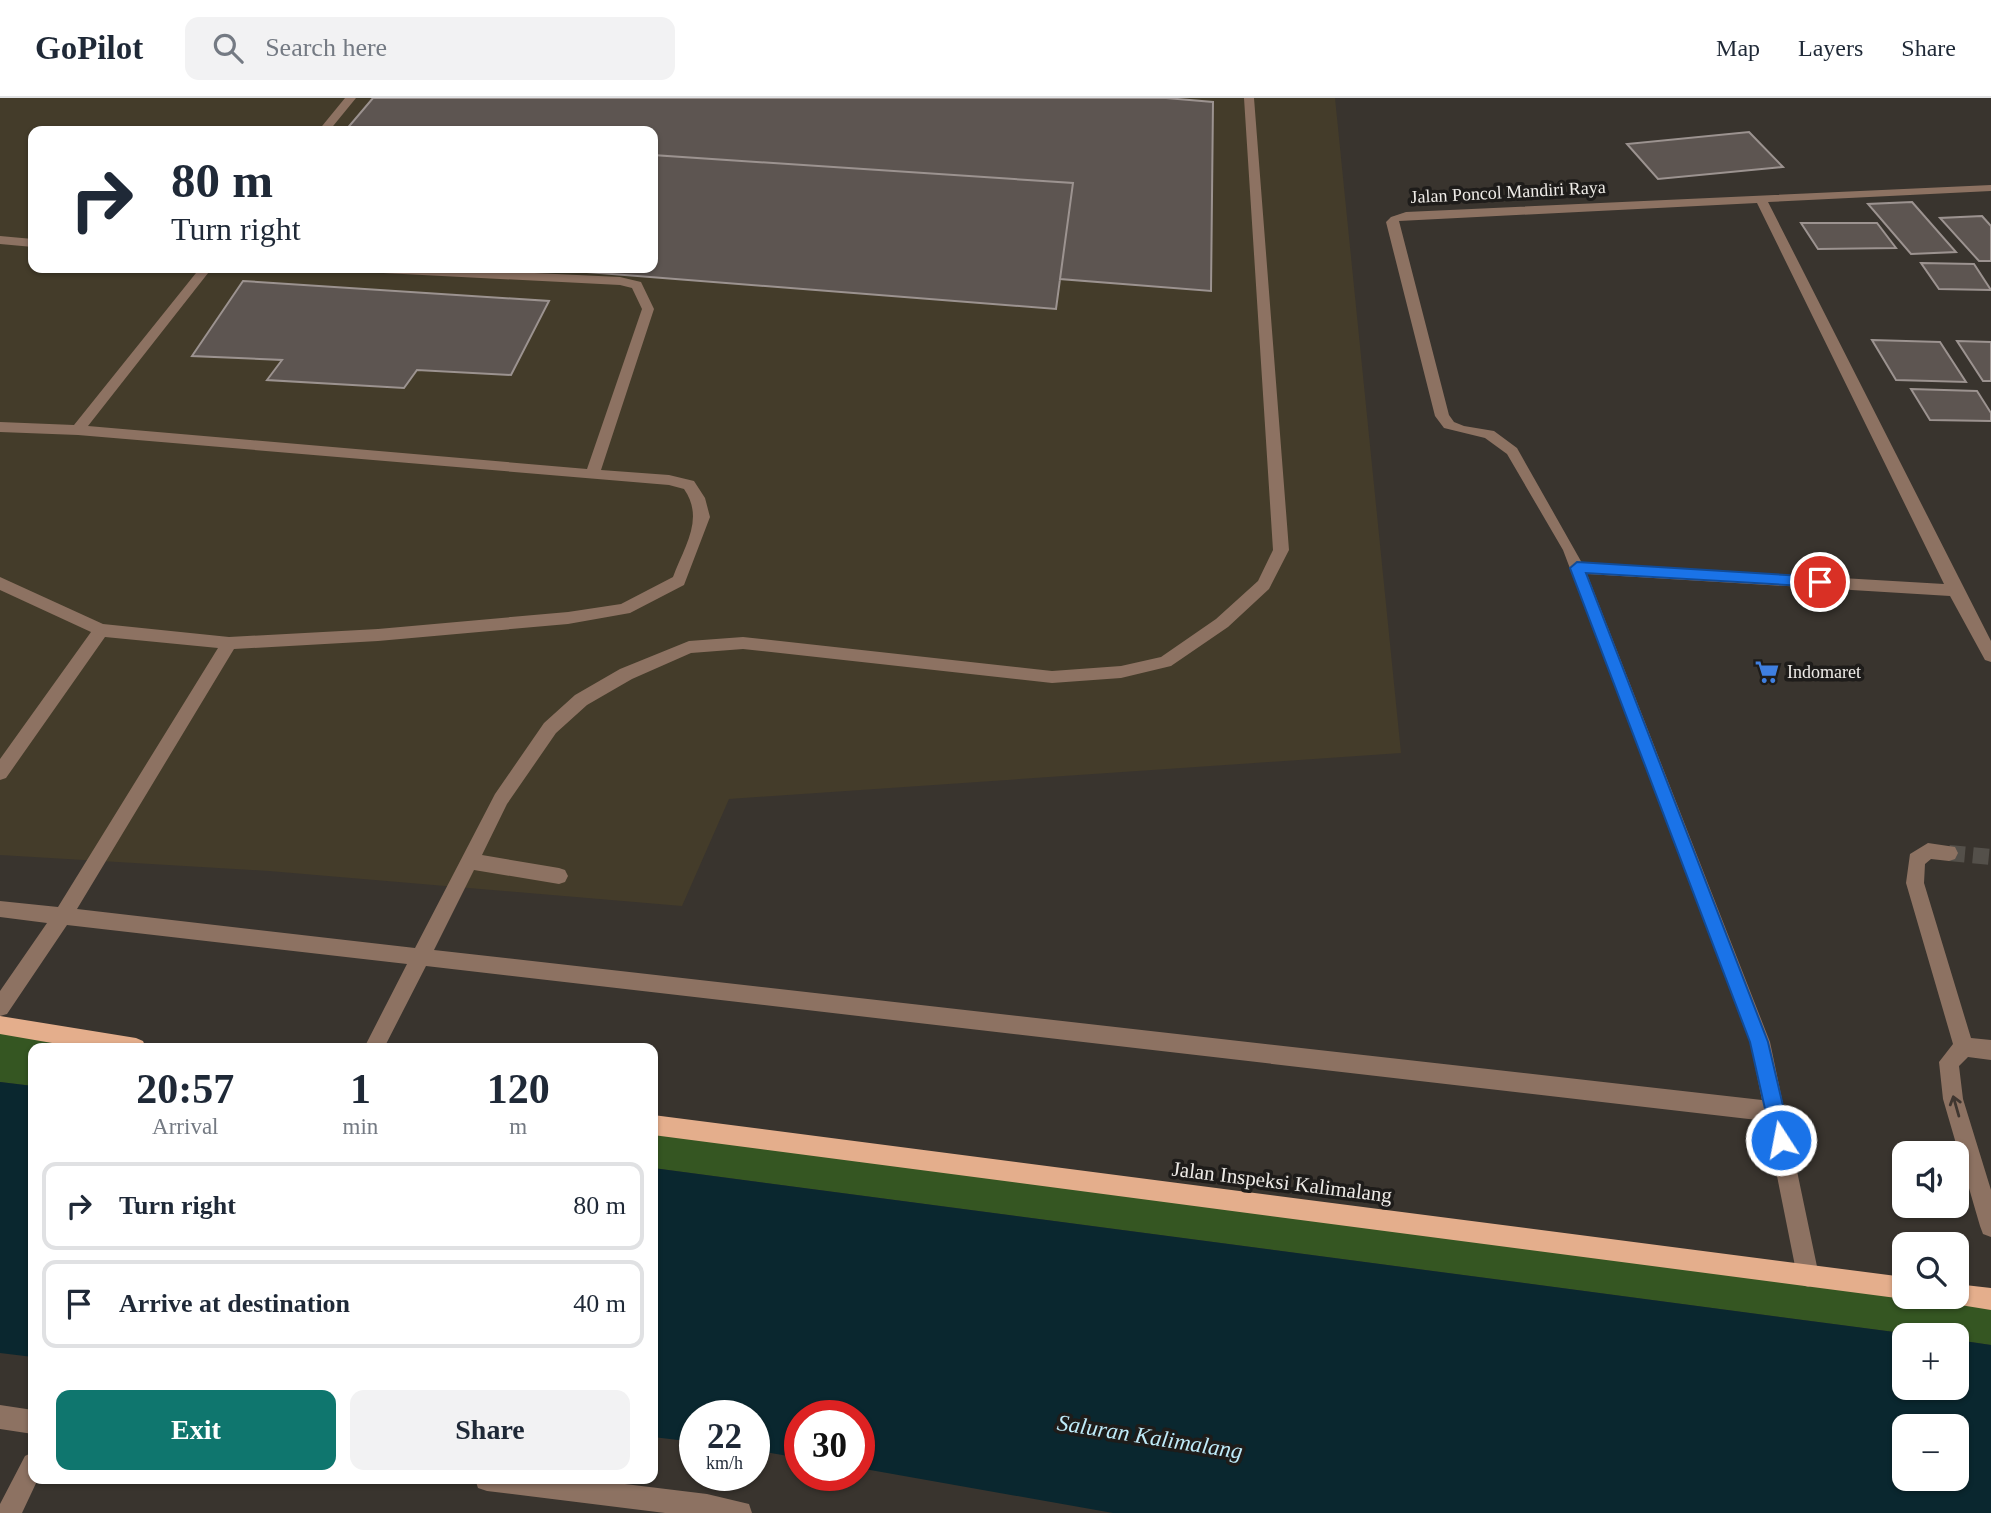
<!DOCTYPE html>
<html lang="en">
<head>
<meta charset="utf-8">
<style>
	:root { --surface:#fff; --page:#f2f2f3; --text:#1f2937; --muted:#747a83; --line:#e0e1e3; --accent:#0f766e }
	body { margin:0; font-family:"Times New Roman",serif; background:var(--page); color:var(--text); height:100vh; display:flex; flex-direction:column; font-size:26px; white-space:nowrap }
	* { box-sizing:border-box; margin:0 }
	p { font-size:23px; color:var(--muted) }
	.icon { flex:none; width:38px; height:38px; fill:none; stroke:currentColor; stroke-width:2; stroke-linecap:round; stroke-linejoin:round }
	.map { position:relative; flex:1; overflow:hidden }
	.panel { position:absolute; left:28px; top:945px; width:630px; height:441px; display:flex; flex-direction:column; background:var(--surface); border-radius:14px; box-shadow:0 2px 5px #0004 }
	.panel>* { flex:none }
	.top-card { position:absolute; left:28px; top:28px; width:630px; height:147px; border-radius:14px; box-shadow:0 2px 5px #0004; background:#fff; color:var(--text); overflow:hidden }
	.fabs { position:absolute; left:1892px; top:1043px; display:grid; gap:14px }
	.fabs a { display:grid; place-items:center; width:77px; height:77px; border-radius:14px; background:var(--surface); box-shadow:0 2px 5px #0004; font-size:35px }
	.speed { position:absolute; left:679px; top:1302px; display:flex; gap:14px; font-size:35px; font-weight:700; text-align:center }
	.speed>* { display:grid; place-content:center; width:91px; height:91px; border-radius:50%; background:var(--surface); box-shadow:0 2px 5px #0004; line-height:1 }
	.speed small { font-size:18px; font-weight:400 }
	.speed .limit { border:10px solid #d22; background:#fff; color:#111 }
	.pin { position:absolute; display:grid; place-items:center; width:60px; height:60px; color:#fff; margin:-30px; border:4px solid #fff; border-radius:50%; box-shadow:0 2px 7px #0007 }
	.me { position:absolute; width:77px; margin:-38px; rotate:349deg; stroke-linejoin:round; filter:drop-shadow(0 0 5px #0008) }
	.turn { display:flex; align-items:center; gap:24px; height:147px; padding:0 28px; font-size:32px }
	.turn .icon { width:91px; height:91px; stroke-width:2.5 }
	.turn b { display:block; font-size:49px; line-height:60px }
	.eta { display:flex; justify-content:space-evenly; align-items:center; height:119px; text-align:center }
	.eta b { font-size:42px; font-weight:800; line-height:49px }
	.cta { display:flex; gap:14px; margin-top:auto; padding:14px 28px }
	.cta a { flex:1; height:80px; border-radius:14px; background:var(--accent); color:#fff; font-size:28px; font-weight:800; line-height:80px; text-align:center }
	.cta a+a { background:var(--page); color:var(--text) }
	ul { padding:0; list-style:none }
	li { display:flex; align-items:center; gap:21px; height:88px; margin:0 14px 10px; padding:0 14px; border:4px solid var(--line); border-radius:14px }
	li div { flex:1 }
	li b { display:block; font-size:26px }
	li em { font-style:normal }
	header { display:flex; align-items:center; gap:42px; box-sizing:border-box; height:98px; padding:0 35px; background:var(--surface); border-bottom:2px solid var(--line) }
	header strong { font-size:33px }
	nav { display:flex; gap:38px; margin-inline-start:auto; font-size:24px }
	.search { width:490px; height:63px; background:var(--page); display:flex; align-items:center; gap:18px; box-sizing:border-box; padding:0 24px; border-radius:14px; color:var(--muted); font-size:26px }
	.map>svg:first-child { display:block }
	.industrial { fill:#443c2a; fill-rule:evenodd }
	.green { fill:#355622 }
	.water { fill:#0a272f; fill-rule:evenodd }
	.building { fill:#5d5551; stroke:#9c9390; stroke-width:2 }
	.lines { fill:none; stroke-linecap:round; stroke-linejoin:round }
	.minor-tunnel { stroke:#54504a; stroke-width:16; stroke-dasharray:16 8; stroke-linecap:butt }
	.minor { fill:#8d7262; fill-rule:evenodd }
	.major { fill:#e4ae8c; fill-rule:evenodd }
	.oneway { stroke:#3f3630 }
	.route { fill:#1a73e8; stroke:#114b97; stroke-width:2 }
	.labels { text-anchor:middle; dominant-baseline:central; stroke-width:7; stroke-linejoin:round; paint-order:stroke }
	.street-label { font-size:18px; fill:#efece8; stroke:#1e1c1a }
	.poi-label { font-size:18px; fill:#efece8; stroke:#1e1c1a; text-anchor:start }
	.near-street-label { font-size:21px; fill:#efece8; stroke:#1e1c1a }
	.near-water-label { font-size:23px; font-style:italic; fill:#bfebf9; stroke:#1e1c1a }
</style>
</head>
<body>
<header>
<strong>GoPilot</strong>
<div class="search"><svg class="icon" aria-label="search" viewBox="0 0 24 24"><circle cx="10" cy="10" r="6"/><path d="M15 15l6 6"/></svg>Search here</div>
<nav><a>Map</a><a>Layers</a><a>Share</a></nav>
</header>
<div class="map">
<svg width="1991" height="1415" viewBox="0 0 1991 1415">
	<rect width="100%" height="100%" fill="#39342e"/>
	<path class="industrial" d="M0 0H1335L1401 655 729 701 682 808 269 773 0 757ZM33 33H653V170H33Z"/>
	<path class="green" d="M0 927 136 950H33V988L0 984Z
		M653 1027 1808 1178 1904 1199 1991 1201V1247L1957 1242 1956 1237H1917L653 1070Z"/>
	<path class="water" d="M0 984 33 988V1259L0 1255Z
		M653 1070 1917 1237H1904V1290H1956L1957 1242 1991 1247V1415H1113L859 1370V1318H800V1360L754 1352V1318H695V1344L653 1339ZM1904 1328H1956V1381H1904Z"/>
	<path class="building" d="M373 0H1166L1213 4 1211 193 1060 181 1073 85 653 57V33H345Z
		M1749 34 1783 69 1658 81 1627 46Z
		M653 57 1073 85 1056 211 536 170H653Z
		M1912 104 1956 154 1911 156 1868 106Z
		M1982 118 1991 128V163H1979L1940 120Z
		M1801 125H1877L1896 150 1818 151Z
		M1921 165 1974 166 1991 192 1939 191Z
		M243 183 549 203 511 277 417 272 404 290 267 282 282 262 192 258Z
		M1872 242 1940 244 1966 284 1896 282Z
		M1957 243 1991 244V283H1983Z
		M1911 291 1977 293 1991 315V323L1930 322Z"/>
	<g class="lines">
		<path class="minor-tunnel" d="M1949 755 1991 759"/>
		<path class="minor" d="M345 0H356L329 33H318Z
			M1244 0H1254L1289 452 1269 491 1228 529 1171 568 1121 580 1052 585 743 551 691 555 632 581 587 607 556 635 507 706 482 757 559 770 565 772 568 778 565 784 559 786 474 772 434 852 1762 1002 1750 944 1563 452 1507 356 1485 340 1444 330 1435 318 1386 124 1391 119 1406 114 1991 87V93L1768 104 1991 543V564L1985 562 1950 498 1587 476 1770 944 1819 1178 1816 1186 1808 1189 1800 1186 1797 1178 1766 1023 426 868 384 950H364L407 866 67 827 7 916 0 918V893L47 825 0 819V803L58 809 218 550 105 539 6 680 0 682V661L91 534 0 492V479L103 526 229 539 378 531 568 514 621 506 673 479C684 449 705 421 684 391L669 387 78 337 0 334V324L74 327 200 170H212L88 328 587 371 642 211 632 190 620 187 364 174 358 170H432L620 179 641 184 654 211 601 372 669 377 694 383 705 400 710 419 684 487 630 515 568 526 378 543 234 551 77 811 415 850 495 696 544 625 575 597 620 571 689 543 743 539 1052 573 1121 568 1161 559 1216 521 1258 483 1273 452ZM1757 105 1944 486 1582 465 1517 350 1494 333 1464 328 1454 324 1449 317 1399 123Z
			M0 138 33 141V149L0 146Z
			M1928 745 1955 749 1958 755 1955 761 1949 763 1931 761 1925 766 1924 785 1971 940 1991 942V962L1968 959 1959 968 1963 1001 1991 1092V1139L1983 1136 1980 1128 1943 1001 1939 964 1953 946 1906 785 1910 756Z
			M0 1307 33 1312V1336L0 1331Z
			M33 1354V1381H38L22 1415H0V1406L25 1358Z
			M475 1381H584L707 1396 749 1406 752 1415H665L487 1393 478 1390Z"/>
		<path class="major" d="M0 918 136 940 143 943 146 950H81L0 936Z
			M653 1017 1904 1179V1199H1910L1904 1201 653 1037Z
			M1956 1186 1991 1190V1212L1948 1205 1946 1199H1956Z"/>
	</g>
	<defs><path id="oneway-shaft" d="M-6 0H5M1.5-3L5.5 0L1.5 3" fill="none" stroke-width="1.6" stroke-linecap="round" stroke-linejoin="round" transform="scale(1.75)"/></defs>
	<use class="oneway" href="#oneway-shaft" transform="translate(1956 1008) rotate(-106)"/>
	<path class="route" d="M1577 464 1820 479 1827 484 1820 489 1586 475 1768 944 1791 1042 1788 1048 1781 1051 1774 1048 1772 1042 1750 944 1570 470Z"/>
	<defs>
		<g id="supermarket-bare" transform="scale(1.89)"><path d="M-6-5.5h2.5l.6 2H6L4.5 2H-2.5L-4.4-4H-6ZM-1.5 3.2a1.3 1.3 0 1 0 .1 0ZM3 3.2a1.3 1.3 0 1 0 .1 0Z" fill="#3f7fe0" stroke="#1e1c1a" stroke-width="2.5" paint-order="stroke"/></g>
	</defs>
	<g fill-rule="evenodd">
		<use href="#supermarket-bare" x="1767" y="574"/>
	</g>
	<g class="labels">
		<g class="street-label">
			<text transform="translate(1508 94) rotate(-3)">Jalan Poncol Mandiri Raya</text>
		</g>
		<g class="poi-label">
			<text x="1787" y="574">Indomaret</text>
		</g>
		<g class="near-street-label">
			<text transform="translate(1282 1084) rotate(7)">Jalan Inspeksi Kalimalang</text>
		</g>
		<g class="near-water-label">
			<text transform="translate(1150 1339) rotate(9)">Saluran Kalimalang</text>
		</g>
	</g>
</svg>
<div class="fabs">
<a><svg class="icon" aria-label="sound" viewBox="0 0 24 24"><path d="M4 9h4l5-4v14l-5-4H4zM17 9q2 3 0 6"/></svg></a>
<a><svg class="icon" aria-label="search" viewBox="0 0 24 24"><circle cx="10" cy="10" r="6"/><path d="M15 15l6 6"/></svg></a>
<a>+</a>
<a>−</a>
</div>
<div class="speed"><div>22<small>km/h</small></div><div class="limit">30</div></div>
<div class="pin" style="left:1820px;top:484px;background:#d93025"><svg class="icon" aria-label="arrive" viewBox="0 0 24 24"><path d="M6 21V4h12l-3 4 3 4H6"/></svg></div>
<svg class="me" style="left:1781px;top:1042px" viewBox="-20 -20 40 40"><circle r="17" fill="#1a73e8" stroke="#fff" stroke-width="3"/><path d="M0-11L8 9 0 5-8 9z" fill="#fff"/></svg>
<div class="top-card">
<div class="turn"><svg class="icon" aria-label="right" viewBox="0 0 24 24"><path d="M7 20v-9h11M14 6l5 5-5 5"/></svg><div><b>80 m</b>Turn right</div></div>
</div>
<section class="panel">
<div class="eta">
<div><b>20:57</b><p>Arrival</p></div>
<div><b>1</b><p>min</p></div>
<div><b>120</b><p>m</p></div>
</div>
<ul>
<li><svg class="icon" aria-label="right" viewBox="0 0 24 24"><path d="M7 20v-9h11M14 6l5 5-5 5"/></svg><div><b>Turn right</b></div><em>80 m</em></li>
<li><svg class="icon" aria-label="arrive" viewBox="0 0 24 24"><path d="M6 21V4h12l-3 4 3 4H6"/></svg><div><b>Arrive at destination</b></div><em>40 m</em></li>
</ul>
<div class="cta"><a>Exit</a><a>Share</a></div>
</section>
</div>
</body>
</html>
